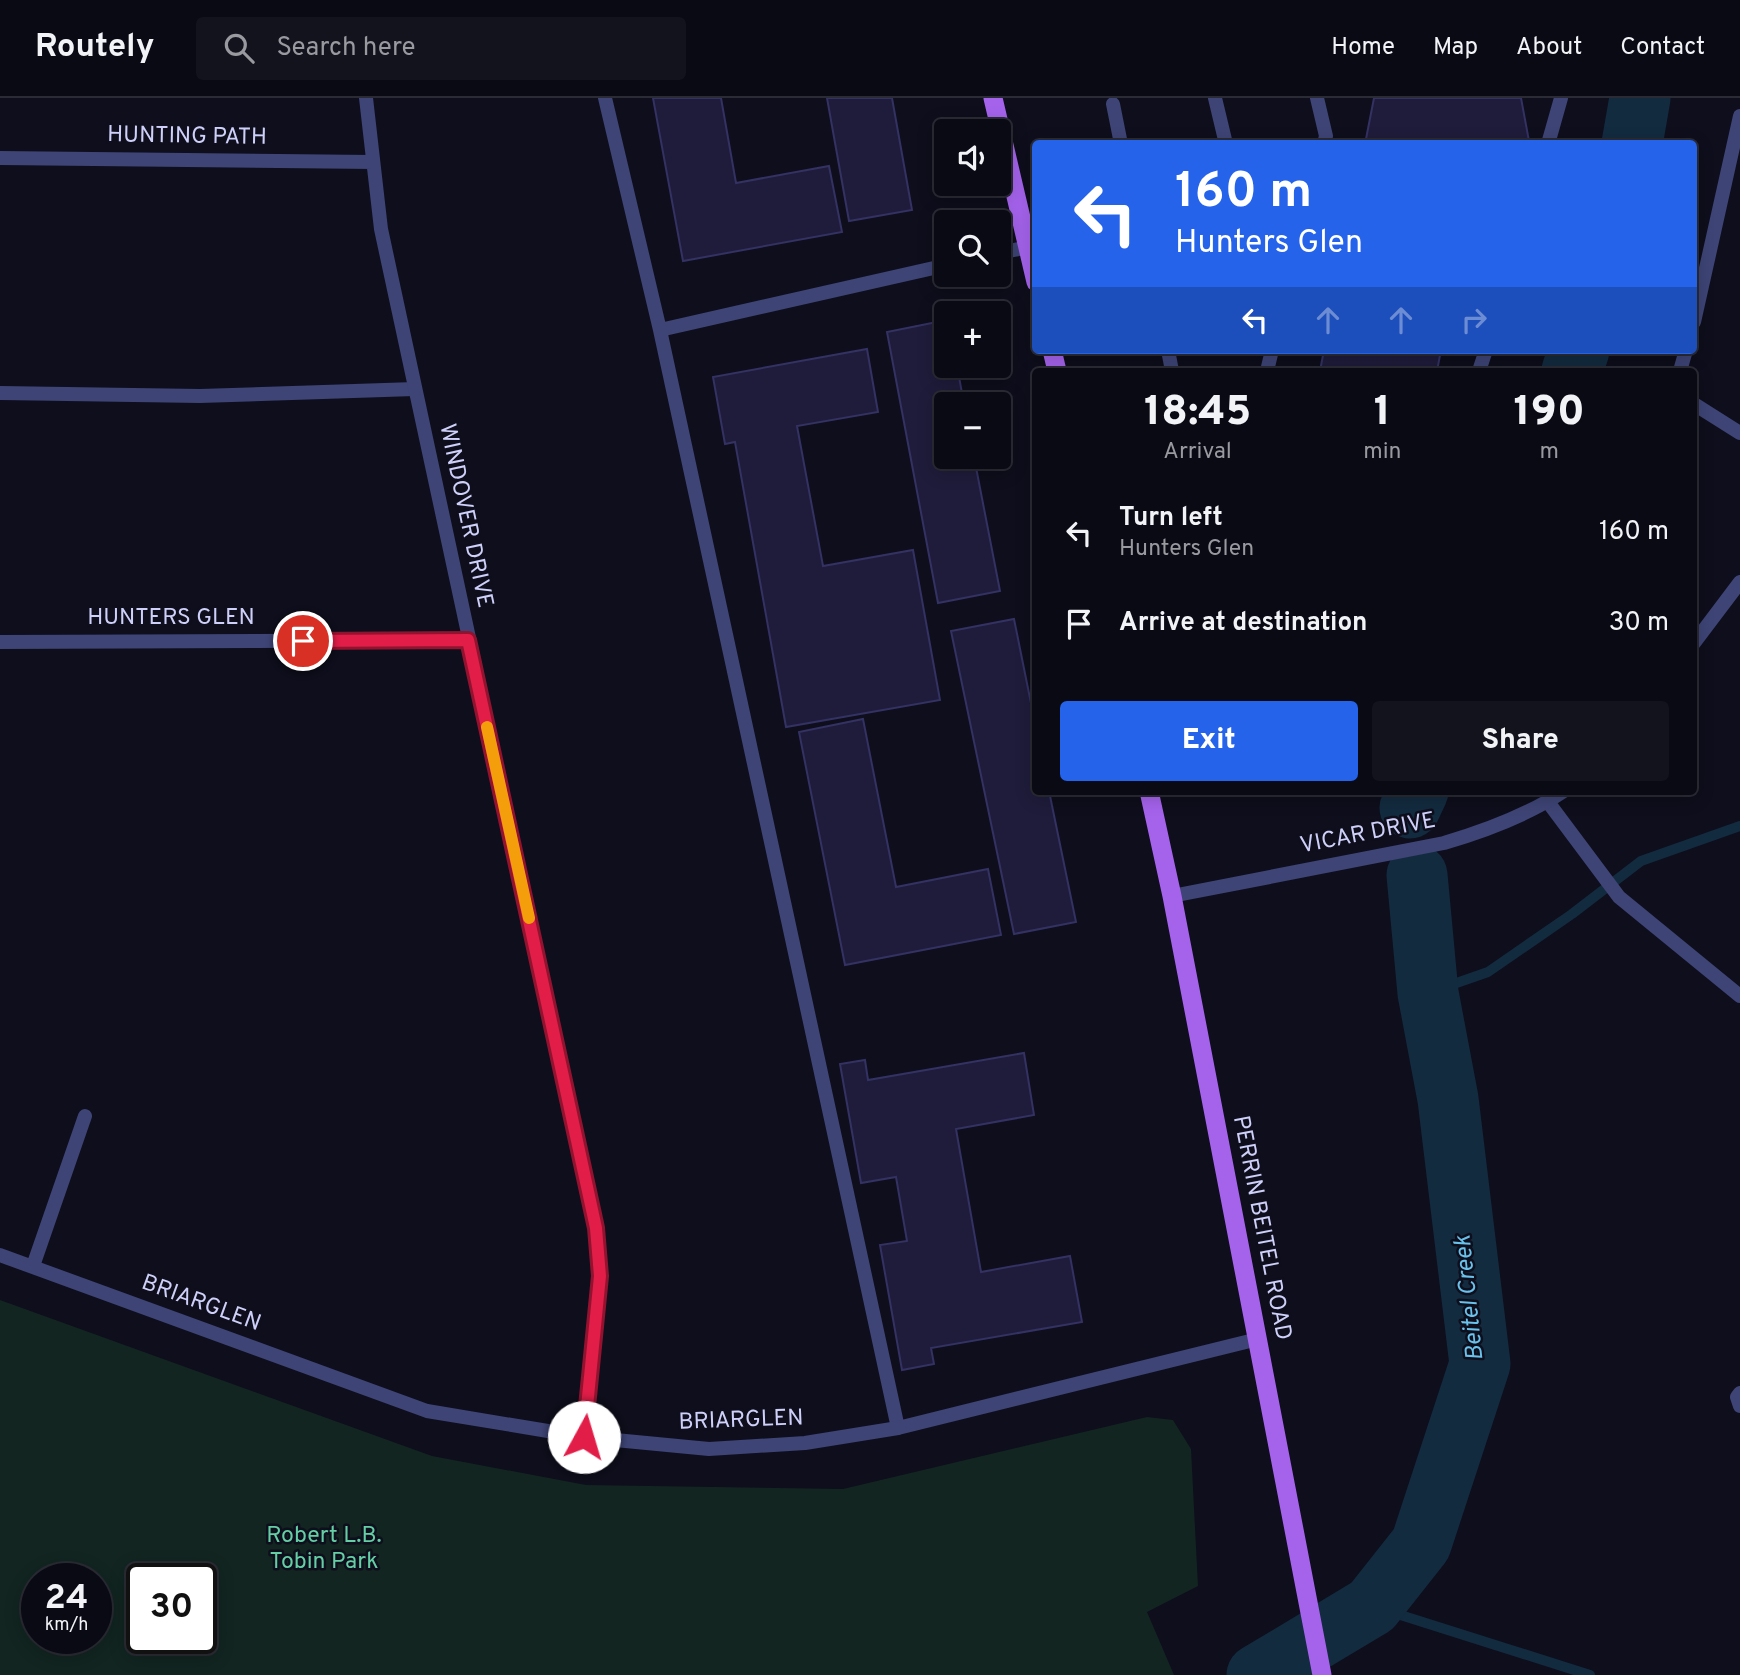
<!DOCTYPE html>
<html lang="en">
<head>
<meta charset="utf-8">
<style>
	:root { --surface:#0a0a15; --page:#13131e; --text:#f1f3f6; --muted:#999aa0; --line:#2a2b34; --accent:#2563eb }
	body { margin:0; font-family:Overpass,sans-serif; background:var(--page); color:var(--text); height:100vh; display:flex; flex-direction:column; font-size:26px; white-space:nowrap }
	* { box-sizing:border-box; margin:0 }
	p { font-size:23px; color:var(--muted) }
	.icon { flex:none; width:38px; height:38px; fill:none; stroke:currentColor; stroke-width:2; stroke-linecap:round; stroke-linejoin:round }
	.map { position:relative; flex:1; overflow:hidden }
	.drawer { position:absolute; left:1032px; top:270px; width:665px; height:427px; display:flex; flex-direction:column; background:var(--surface); border-radius:7px; box-shadow:0 4px 18px #0003,0 0 0 2px var(--line) }
	.drawer>* { flex:none }
	.banner { position:absolute; left:1032px; top:42px; width:665px; height:214px; border-radius:7px; box-shadow:0 4px 18px #0003,0 0 0 2px var(--line); background:#2563eb; color:#fff; overflow:hidden }
	.fabs { position:absolute; left:934px; top:21px; display:grid; gap:14px }
	.fabs a { display:grid; place-items:center; width:77px; height:77px; border-radius:7px; background:var(--surface); box-shadow:0 4px 18px #0003,0 0 0 2px var(--line); font-size:35px }
	.speed { position:absolute; left:21px; top:1465px; display:flex; gap:14px; font-size:35px; font-weight:700; text-align:center }
	.speed>* { display:grid; place-content:center; width:91px; height:91px; border-radius:50%; background:var(--surface); box-shadow:0 4px 18px #0003,0 0 0 2px var(--line); line-height:1 }
	.speed small { font-size:18px; font-weight:400 }
	.speed .limit { border:4px solid #111; border-radius:10px; background:#fff; color:#111 }
	.pin { position:absolute; display:grid; place-items:center; width:60px; height:60px; color:#fff; margin:-30px; border:4px solid #fff; border-radius:50%; box-shadow:0 2px 7px #0007 }
	.me { position:absolute; width:77px; margin:-38px; rotate:6deg; stroke-linejoin:round; filter:drop-shadow(0 0 5px #0008) }
	.turn { display:flex; align-items:center; gap:24px; height:147px; padding:0 28px; font-size:32px }
	.turn .icon { width:91px; height:91px; stroke-width:2.5 }
	.turn b { display:block; font-size:49px; line-height:60px }
	.lanes { display:flex; align-items:center; height:66px; padding:0 28px; background:#0003; justify-content:center; gap:35px; direction:ltr }
	.lanes .off { opacity:.35 }
	.eta { display:flex; justify-content:space-evenly; align-items:center; height:119px; text-align:center }
	.eta b { font-size:42px; font-weight:800; line-height:49px }
	.cta { display:flex; gap:14px; margin-top:auto; padding:14px 28px }
	.cta a { flex:1; height:80px; border-radius:7px; background:var(--accent); color:#fff; font-size:28px; font-weight:800; line-height:80px; text-align:center }
	.cta a+a { background:var(--page); color:var(--text) }
	ul { padding:0; list-style:none }
	li { display:flex; align-items:center; gap:21px; height:91px; padding:0 28px }
	li div { flex:1 }
	li b { display:block; font-size:26px }
	li em { font-style:normal }
	header { display:flex; align-items:center; gap:42px; box-sizing:border-box; height:98px; padding:0 35px; background:var(--surface); border-bottom:2px solid var(--line) }
	header strong { font-size:33px }
	nav { display:flex; gap:38px; margin-inline-start:auto; font-size:24px }
	.search { width:490px; height:63px; background:var(--page); display:flex; align-items:center; gap:18px; box-sizing:border-box; padding:0 24px; border-radius:7px; color:var(--muted); font-size:26px }
	.map>svg:first-child { display:block }
	.green { fill:#122521; fill-rule:evenodd }
	.lines { fill:none; stroke-linecap:round; stroke-linejoin:round }
	.stream { stroke:#132b3f; stroke-width:10 }
	.river { stroke:#132b3f; stroke-width:61 }
	.building { fill:#1e1c3a; stroke:#343163; stroke-width:2 }
	.service { stroke:#3e4475; stroke-width:14 }
	.minor { stroke:#3e4475; stroke-width:14 }
	.primary { stroke:#a563ec; stroke-width:19 }
	.route-casing { stroke:#92132f; stroke-width:18 }
	.route { stroke:#e11d48; stroke-width:12 }
	.slow { stroke:#f59e0b; stroke-width:12 }
	.labels { text-anchor:middle; dominant-baseline:central; stroke-width:5; stroke-linejoin:round; paint-order:stroke }
	.street-label { font-size:23px; fill:#ced0f9; stroke:#0e0e1c }
	.park-label { font-size:23px; fill:#64cfa5; stroke:#0e0e1c }
	.water-label { font-size:24px; font-style:italic; fill:#69c2ec; stroke:#0e0e1c }
</style>
</head>
<body>
<header>
<strong>Routely</strong>
<div class="search"><svg class="icon" aria-label="search" viewBox="0 0 24 24"><circle cx="10" cy="10" r="6"/><path d="M15 15l6 6"/></svg>Search here</div>
<nav><a>Home</a><a>Map</a><a>About</a><a>Contact</a></nav>
</header>
<div class="map">
<svg width="1740" height="1577" viewBox="0 0 1740 1577">
	<rect width="100%" height="100%" fill="#0e0e1c"/>
	<path class="green" d="M0 1202 432 1358 586 1387 843 1391 1147 1319 1173 1322 1191 1351 1198 1488 1147 1514 1174 1577H0ZM37 1480H96V1540H37ZM142 1480H201V1540H142Z"/>
	<g class="lines">
		<path class="stream" d="M1428 895 1488 874 1572 816 1641 763 1740 728
			M1372 1508 1590 1577"/>
		<path class="river" d="M1632 46 1640 0
			M1572 273 1579 252
			M1410 710 1418 693
			M1257 1577 1372 1508 1421 1446 1480 1266 1448 1001 1428 895 1417 777"/>
	</g>
	<path class="building" d="M653 0H721L736 85 829 68 842 134 683 163Z
		M827 0H892L912 112 849 123Z
		M1374 0H1521L1529 43 1365 46Z
		M947 222V268H957L964 306H947V359H974L1000 493 938 505 887 234Z
		M867 251 878 314 797 328 823 468 913 452 940 602 786 629 735 344 725 346 713 279Z
		M1324 252H1441L1437 273H1320Z
		M1014 521 1036 630V693H1049L1076 824 1014 836 951 533Z
		M863 621 896 789 988 771 1001 837 845 867 799 634Z
		M1024 955 1034 1017 956 1031 981 1174 1070 1158 1082 1224 931 1250 934 1266 902 1272 880 1147 907 1143 896 1079 861 1085 840 966 865 962 868 982Z"/>
	<g class="lines">
		<path class="service" d="M605 0 660 232
			M1215 0 1226 46
			M1317 0 1326 38 1324 46
			M1113 6 1121 46
			M1548 46 1561 0
			M999 155 1028 149
			M1694 224 1740 18
			M1168 252 1172 273
			M1267 273 1272 252
			M1479 273 1486 252
			M1680 273 1686 252
			M0 295 200 298 415 291
			M1694 306 1740 335
			M1548 704 1619 799 1740 898
			M1740 1295 1737 1299 1740 1308
			M898 1330 660 232 947 167"/>
		<path class="minor" d="M366 0 381 131 596 1130 600 1178 584 1339
			M0 60 373 64
			M0 544 468 542
			M1694 545 1740 484
			M1172 798 1444 745C1485 733 1528 717 1564 693
			M0 1157 427 1313 584 1339 709 1351 805 1345 898 1330 1258 1241
			M33 1168 85 1018"/>
		<path class="primary" d="M993 0 1036 184
			M1052 252 1057 273
			M1149 693 1172 798 1322 1577"/>
	</g>
	<g class="lines">
		<g class="route-casing">
			<path id="route" d="M303 543 468 542 596 1130 600 1178 584 1339"/>
		</g>
		<use href="#route" class="route"/>
		<path class="slow" d="M487 629 529 820"/>
	</g>
	<g class="labels">
		<g class="street-label">
			<text transform="translate(187 39) rotate(1)">HUNTING PATH</text>
			<text transform="translate(465 418) rotate(78)">WINDOVER DRIVE</text>
			<text x="171" y="520">HUNTERS GLEN</text>
			<text transform="translate(1368 736) rotate(-11)">VICAR DRIVE</text>
			<text transform="translate(1261 1130) rotate(79)">PERRIN BEITEL ROAD</text>
			<text transform="translate(201 1206) rotate(20)">BRIARGLEN</text>
			<text transform="translate(741 1323) rotate(-2)">BRIARGLEN</text>
		</g>
		<g class="park-label">
			<text x="324" y="1438">Robert L.B.<tspan x="324" dy="26">Tobin Park</tspan></text>
		</g>
		<g class="water-label">
			<text transform="translate(1470 1200) rotate(-96)">Beitel Creek</text>
		</g>
	</g>
</svg>
<div class="fabs">
<a><svg class="icon" aria-label="sound" viewBox="0 0 24 24"><path d="M4 9h4l5-4v14l-5-4H4zM17 9q2 3 0 6"/></svg></a>
<a><svg class="icon" aria-label="search" viewBox="0 0 24 24"><circle cx="10" cy="10" r="6"/><path d="M15 15l6 6"/></svg></a>
<a>+</a>
<a>−</a>
</div>
<div class="speed"><div>24<small>km/h</small></div><div class="limit">30</div></div>
<div class="pin" style="left:303px;top:543px;background:#d93025"><svg class="icon" aria-label="arrive" viewBox="0 0 24 24"><path d="M6 21V4h12l-3 4 3 4H6"/></svg></div>
<svg class="me" style="left:584px;top:1339px" viewBox="-20 -20 40 40"><circle r="19" fill="#fff"/><path d="M0-13L10 11 0 6-10 11z" fill="#e11d48"/></svg>
<div class="banner">
<div class="turn"><svg class="icon" aria-label="left" viewBox="0 0 24 24"><path d="M17 20v-9H6M10 6l-5 5 5 5"/></svg><div><b>160 m</b>Hunters Glen</div></div>
<div class="lanes"><svg class="icon" aria-label="left" viewBox="0 0 24 24"><path d="M17 20v-9H6M10 6l-5 5 5 5"/></svg><svg class="icon off" aria-label="ahead" viewBox="0 0 24 24"><path d="M12 20V5M6 11l6-6 6 6"/></svg><svg class="icon off" aria-label="ahead" viewBox="0 0 24 24"><path d="M12 20V5M6 11l6-6 6 6"/></svg><svg class="icon off" aria-label="right" viewBox="0 0 24 24"><path d="M7 20v-9h11M14 6l5 5-5 5"/></svg></div>
</div>
<section class="drawer">
<div class="eta">
<div><b>18:45</b><p>Arrival</p></div>
<div><b>1</b><p>min</p></div>
<div><b>190</b><p>m</p></div>
</div>
<ul>
<li><svg class="icon" aria-label="left" viewBox="0 0 24 24"><path d="M17 20v-9H6M10 6l-5 5 5 5"/></svg><div><b>Turn left</b><p>Hunters Glen</p></div><em>160 m</em></li>
<li><svg class="icon" aria-label="arrive" viewBox="0 0 24 24"><path d="M6 21V4h12l-3 4 3 4H6"/></svg><div><b>Arrive at destination</b></div><em>30 m</em></li>
</ul>
<div class="cta"><a>Exit</a><a>Share</a></div>
</section>
</div>
</body>
</html>
